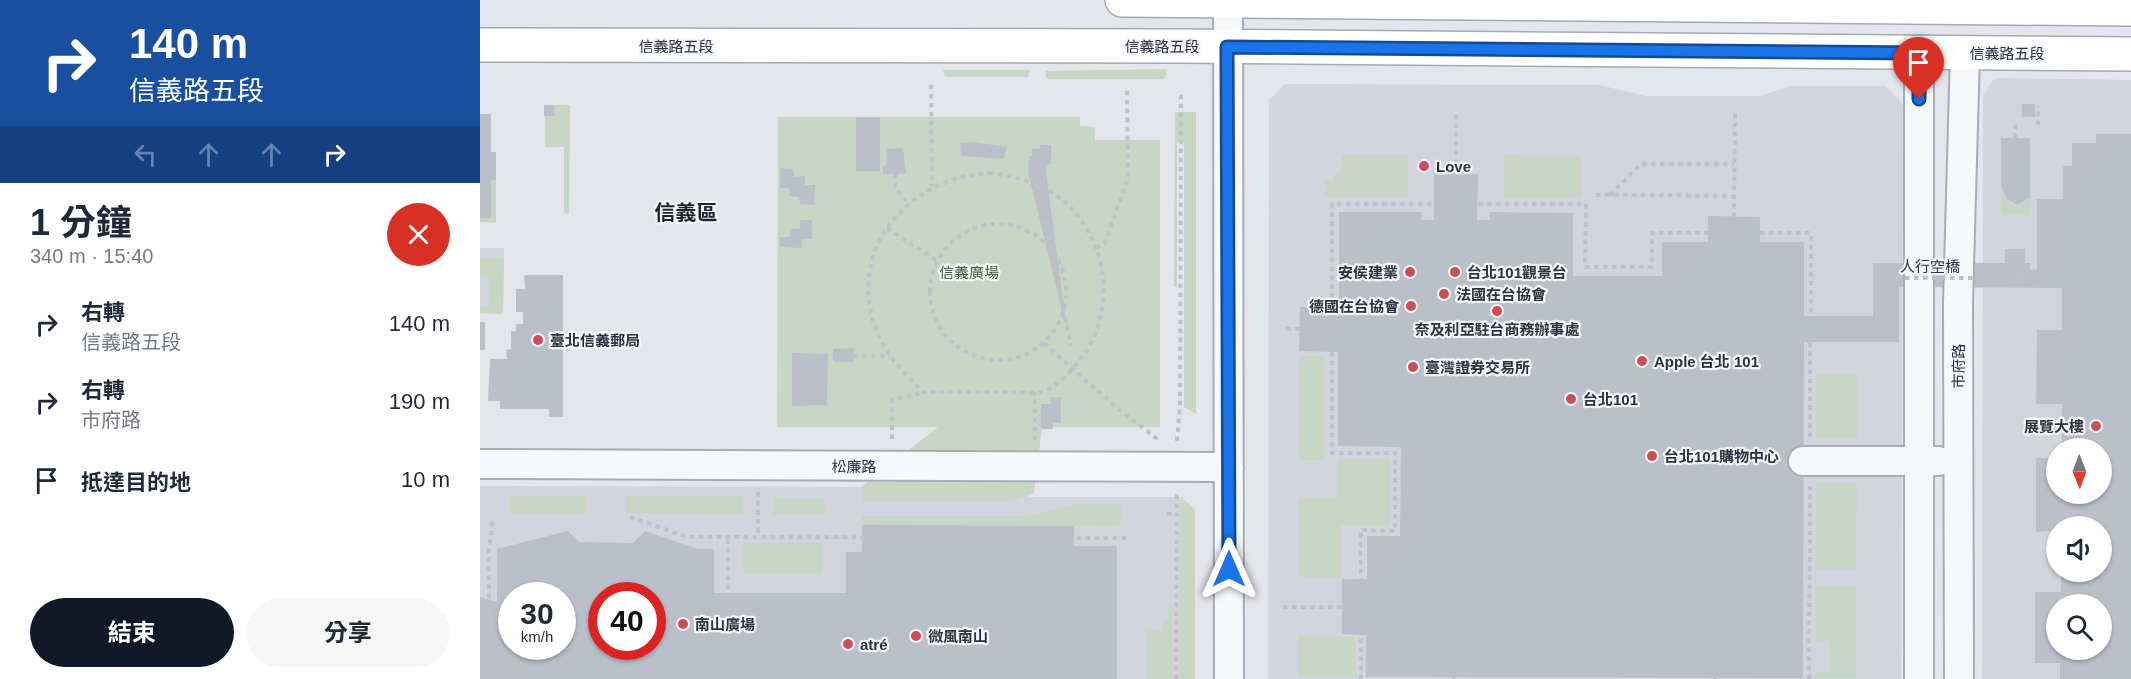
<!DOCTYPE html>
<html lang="zh-TW">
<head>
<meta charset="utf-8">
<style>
	:root { --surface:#fff; --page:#f6f6f7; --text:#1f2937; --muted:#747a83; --accent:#111827 }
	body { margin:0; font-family:Arial,"Noto Sans TC",sans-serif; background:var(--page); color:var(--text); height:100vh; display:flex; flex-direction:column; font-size:22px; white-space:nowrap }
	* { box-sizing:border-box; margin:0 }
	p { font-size:20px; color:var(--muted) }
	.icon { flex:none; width:33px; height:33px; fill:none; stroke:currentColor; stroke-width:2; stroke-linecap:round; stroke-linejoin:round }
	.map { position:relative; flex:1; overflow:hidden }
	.drawer { display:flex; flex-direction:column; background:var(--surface); width:480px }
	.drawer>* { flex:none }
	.guide { background:#1a4fa0; color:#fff; overflow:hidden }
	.needle { width:39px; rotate:179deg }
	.buttons { position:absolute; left:1566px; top:438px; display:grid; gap:12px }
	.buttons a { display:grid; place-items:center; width:66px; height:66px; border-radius:50%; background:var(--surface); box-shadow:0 2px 4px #0004; font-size:30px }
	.speed { position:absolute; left:18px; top:582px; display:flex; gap:12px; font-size:30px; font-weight:700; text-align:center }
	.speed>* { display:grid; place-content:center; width:78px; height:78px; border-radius:50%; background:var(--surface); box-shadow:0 2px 4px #0004; line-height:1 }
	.speed small { font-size:15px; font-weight:400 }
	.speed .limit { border:9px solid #d22; background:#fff; color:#111 }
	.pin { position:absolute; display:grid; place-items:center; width:51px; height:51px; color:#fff; margin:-62px -26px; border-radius:50% 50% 50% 0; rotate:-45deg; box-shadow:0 0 6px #0007 }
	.pin .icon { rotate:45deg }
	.me { position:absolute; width:66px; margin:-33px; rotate:0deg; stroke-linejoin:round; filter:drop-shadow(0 0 4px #0008) }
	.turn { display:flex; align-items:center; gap:21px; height:126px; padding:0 30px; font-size:27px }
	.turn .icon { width:78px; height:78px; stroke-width:2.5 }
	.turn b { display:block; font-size:42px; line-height:51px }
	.lanes { display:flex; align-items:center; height:57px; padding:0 30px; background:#0003; justify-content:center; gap:30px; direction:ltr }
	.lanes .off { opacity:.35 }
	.round { display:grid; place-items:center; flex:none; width:63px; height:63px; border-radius:32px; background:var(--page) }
	.head { display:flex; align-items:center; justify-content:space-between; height:102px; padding:0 30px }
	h1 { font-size:36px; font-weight:700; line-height:45px }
	.action { display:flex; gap:12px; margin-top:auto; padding:12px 30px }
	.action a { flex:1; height:69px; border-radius:36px; background:var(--accent); color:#fff; font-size:24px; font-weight:700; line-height:69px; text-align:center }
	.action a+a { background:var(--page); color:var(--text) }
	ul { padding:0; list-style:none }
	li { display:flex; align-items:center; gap:18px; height:78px; padding:0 30px }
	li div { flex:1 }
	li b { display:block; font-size:22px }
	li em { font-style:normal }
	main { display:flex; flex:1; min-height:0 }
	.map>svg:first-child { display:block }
	.built { fill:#d2d5de; fill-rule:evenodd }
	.green { fill:#c8d6c5 }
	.building { fill:#bbbfc9; fill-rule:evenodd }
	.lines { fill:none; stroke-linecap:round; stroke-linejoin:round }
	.minor-casing { stroke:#a9acb6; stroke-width:32 }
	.major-casing { stroke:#a3aab7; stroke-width:36 }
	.path { stroke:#bec1c7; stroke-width:4; stroke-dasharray:4.5 4.5; stroke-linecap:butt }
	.minor { stroke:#f7f8fa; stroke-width:28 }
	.major { stroke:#fff; stroke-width:33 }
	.path-bridge { stroke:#bec1c7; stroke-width:4; stroke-dasharray:4.5 4.5; stroke-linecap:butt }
	.route-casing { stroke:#114b97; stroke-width:15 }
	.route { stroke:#1a73e8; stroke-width:10 }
	.poi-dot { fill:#ce4c54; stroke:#f4f6f9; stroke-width:2 }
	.labels { text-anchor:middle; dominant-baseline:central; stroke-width:4.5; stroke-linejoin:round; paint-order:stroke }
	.street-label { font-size:15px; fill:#2b3244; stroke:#f4f6f9 }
	.poi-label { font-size:15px; font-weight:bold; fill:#2b3244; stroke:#f4f6f9; text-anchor:start }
	.park-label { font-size:15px; fill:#3d6039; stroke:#f4f6f9 }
	.district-label { font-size:21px; font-weight:bold; fill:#1d2335; stroke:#f4f6f9 }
</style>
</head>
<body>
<main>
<section class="drawer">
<div class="guide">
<div class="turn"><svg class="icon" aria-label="right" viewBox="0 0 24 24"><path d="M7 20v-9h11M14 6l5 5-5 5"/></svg><div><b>140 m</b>信義路五段</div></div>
<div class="lanes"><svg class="icon off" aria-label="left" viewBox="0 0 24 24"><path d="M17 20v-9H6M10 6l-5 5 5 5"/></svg><svg class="icon off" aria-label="ahead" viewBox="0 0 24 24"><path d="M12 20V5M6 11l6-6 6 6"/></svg><svg class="icon off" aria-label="ahead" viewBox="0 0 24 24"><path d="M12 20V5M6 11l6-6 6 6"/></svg><svg class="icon" aria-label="right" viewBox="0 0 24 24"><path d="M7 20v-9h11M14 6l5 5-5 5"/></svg></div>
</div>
<div class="head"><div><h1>1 分鐘</h1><p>340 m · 15:40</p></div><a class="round" style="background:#d93025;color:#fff"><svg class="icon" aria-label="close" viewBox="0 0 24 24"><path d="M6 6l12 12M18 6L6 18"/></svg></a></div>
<ul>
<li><svg class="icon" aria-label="right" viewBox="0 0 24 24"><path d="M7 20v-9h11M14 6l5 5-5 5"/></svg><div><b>右轉</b><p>信義路五段</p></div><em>140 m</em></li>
<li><svg class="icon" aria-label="right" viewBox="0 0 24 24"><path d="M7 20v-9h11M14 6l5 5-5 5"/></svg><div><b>右轉</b><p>市府路</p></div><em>190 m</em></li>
<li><svg class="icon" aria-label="arrive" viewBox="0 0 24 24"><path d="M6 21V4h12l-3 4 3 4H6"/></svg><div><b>抵達目的地</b></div><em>10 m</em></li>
</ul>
<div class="action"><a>結束</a><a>分享</a></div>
</section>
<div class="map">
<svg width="1651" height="679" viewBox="0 0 1651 679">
	<rect width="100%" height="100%" fill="#e4e6ec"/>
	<path class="built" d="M1519 78 1651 80V679H1502L1503 96 1513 80ZM1576 448H1622V494H1576ZM1576 526H1622V572H1576ZM1576 604H1622V650H1576Z
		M805 84 1119 85 1166 96H1280L1311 86H1406L1423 104 1421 679H788L789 100Z
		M0 248H24L23 314 0 313Z
		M573 338 554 492 549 497H702L715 510V679H0V486L382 487ZM32 596H82V646H32ZM122 596H172V646H122Z"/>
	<path class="green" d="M685 69 687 75 684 79H568L565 75 566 71Z
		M463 70H550L548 77H465Z
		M74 105H90L89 214 84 213V147H65V116H75Z
		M695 112H716V414L704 407V142H697V287H694Z
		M298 117H600V126L615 127V140H680V427H562L554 492 534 501H382V487L458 427H297Z
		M862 155H928V197H845V180H854V174L861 173Z
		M1024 155 1101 156V198H1024Z
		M11 180H16V223L0 222V218H11Z
		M1521 185 1532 204 1537 205 1550 197V215H1521Z
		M0 258H24L23 314 0 313V307L10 306V277L0 276Z
		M819 356H844V460H819Z
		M1336 374H1377V438H1336Z
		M858 459H910V525H861V578L819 577V498H858Z
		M1336 483H1377L1376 569H1336Z
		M30 496H106V514L30 513Z
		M146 496H263L262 514 146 513Z
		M293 498 345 499V515H293Z
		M601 503H642V522L637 526 382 525V516H548Z
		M700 503H708L715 510V679H700Z
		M263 543H342V573H263Z
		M1336 586H1376V678H1335V672H1349V641H1336Z
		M693 602V679H667V630H683V622L688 621V608Z
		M818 636 875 637V677L818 676Z"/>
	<path class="building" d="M1542 104H1555V117H1542Z
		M64 105H74L75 116H64Z
		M0 114H11V152H16V180H11V218H0Z
		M376 117H400V171H376Z
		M1616 134H1651V679H1580V663H1555V592H1581V572H1622V526H1576V531L1556 532V458H1576V494H1622V448H1582V404H1556L1557 330H1582V288L1419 287V342H1324L1323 678 886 677V635L862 634V579H887V536H920L921 447 858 446V352L819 351 820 307H859V212H942L941 220H954V173L998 174 997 220H1010V212L1093 213V276H1182V242H1228V216L1280 217V242H1324V316H1393V263H1525V249H1545V263H1550V269L1557 270V199H1583V166H1592V143H1616ZM1576 604H1622V650H1576Z
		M1521 138H1550V197L1537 205 1527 199 1521 185Z
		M493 142 527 147 524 159 481 156 480 143Z
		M560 145H571V164L566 165V172L587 330 548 172 549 156H552V149H560Z
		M423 148 426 174H403V166H406L407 149Z
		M300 168 313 169 314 177 325 176V185H335L334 205 320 204 319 197 309 196V188H300Z
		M320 220H332V239H322V248L300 247V237H310V229H320Z
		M44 275H83V417H69V409H20V401H8L10 359H27L26 350 31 349V331H36V324H43V312H36V289H45Z
		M0 322H5V350H0Z
		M374 348 373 362H353V349Z
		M312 353 348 354 347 405 312 406Z
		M571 397H581V423H573V429H561V404H571Z
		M382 525 594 526V546H637V679H0V597L17 602V549L88 531 99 542 153 543 165 531 218 549H234V593H366V552H382ZM32 596H82V646H32ZM122 596H172V646H122Z"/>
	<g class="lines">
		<g class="minor-casing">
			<path id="minor" d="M748 0 749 679
				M1323 461H1458
				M0 464 749 467
				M1439 679V53
				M1479 679 1478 303 1485 53"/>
		</g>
		<g class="major-casing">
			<path id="major" d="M642 0 1651 9
				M0 45 701 46 1651 54"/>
		</g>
		<path class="path" d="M451 85 452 186
			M1558 125V106
			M1535 138V125
			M509 173C529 175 548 179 566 189 626 222 642 306 600 360 591 371 576 388 562 392 553 395 540 392 530 392 501 392 472 392 443 392 425 374 408 357 398 334 363 252 427 178 509 173Z
			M976 173V114
			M415 174V187L428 203
			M557 185 591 346
			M1116 195 1254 196
			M1130 195 1161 164H1254
			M998 204H1106L1105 267H1172V233H1228
			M1254 217 1255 113
			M450 292a68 68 0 1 1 136 0a68 68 0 1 1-136 0Z
			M407 228 457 261
			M1280 233H1331V316
			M616 248 625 243 648 178 647 88
			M1540 276 1543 274V278
			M852 307V204H954
			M806 329H820
			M564 343 637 408 680 441
			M852 352V453H915V531L881 530V579
			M373 356H410
			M1330 437V342
			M412 439V400L442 393
			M555 440V392
			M697 441 700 405 701 94
			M278 492V537
			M687 514H696
			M150 517 207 537 649 538
			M803 607H862
			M974 677V679
			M9 679V549L13 517
			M248 679V537
			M696 679 697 491
			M881 679V635
			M1235 679V678
			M1329 679 1330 486"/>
		<use href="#minor" class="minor"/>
		<use href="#major" class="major"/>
		<path class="path-bridge" d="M1324 330H1406V278H1557"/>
	</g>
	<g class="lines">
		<g class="route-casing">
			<path id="route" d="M749 569 747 47 1439 53V99"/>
		</g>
		<use href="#route" class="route"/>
	</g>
	<g class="poi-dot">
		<circle cx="944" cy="166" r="6"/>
		<circle cx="930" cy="272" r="6"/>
		<circle cx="975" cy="272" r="6"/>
		<circle cx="964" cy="294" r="6"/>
		<circle cx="931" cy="306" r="6"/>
		<circle cx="1017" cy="311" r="6"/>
		<circle cx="58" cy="340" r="6"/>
		<circle cx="1162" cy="361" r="6"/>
		<circle cx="933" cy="367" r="6"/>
		<circle cx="1091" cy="399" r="6"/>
		<circle cx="1616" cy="426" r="6"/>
		<circle cx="1172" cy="456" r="6"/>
		<circle cx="203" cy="624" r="6"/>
		<circle cx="436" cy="636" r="6"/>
		<circle cx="368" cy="644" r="6"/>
	</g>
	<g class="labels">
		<g class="street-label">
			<text x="196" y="46">信義路五段</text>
			<text x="682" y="46">信義路五段</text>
			<text x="1527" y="53">信義路五段</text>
			<text x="1450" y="266">人行空橋</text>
			<text transform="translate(1478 366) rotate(-90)">市府路</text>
			<text x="374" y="466">松廉路</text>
		</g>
		<g class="poi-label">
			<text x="956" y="166">Love</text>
			<text x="918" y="272" text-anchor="end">安侯建業</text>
			<text x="987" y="272">台北101觀景台</text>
			<text x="976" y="294">法國在台協會</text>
			<text x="919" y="306" text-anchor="end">德國在台協會</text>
			<text x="1017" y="329" text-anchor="middle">奈及利亞駐台商務辦事處</text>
			<text x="70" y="340">臺北信義郵局</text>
			<text x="1174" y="361">Apple 台北 101</text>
			<text x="945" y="367">臺灣證券交易所</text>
			<text x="1103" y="399">台北101</text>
			<text x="1604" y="426" text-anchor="end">展覽大樓</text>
			<text x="1184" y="456">台北101購物中心</text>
			<text x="215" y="624">南山廣場</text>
			<text x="448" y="636">微風南山</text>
			<text x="380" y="644">atré</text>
		</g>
		<g class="park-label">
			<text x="489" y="272">信義廣場</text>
		</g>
		<g class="district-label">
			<text x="206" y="212">信義區</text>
		</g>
	</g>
</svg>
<div class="buttons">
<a><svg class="needle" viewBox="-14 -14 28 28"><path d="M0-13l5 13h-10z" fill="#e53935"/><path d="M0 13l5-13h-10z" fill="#747a83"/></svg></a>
<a><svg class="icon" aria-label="sound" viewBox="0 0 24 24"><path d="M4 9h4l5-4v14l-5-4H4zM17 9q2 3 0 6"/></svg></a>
<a><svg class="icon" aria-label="search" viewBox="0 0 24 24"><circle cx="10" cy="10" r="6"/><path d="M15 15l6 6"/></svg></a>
</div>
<div class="speed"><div>30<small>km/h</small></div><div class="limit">40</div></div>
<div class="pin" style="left:1439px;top:99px;background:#d93025"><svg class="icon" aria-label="arrive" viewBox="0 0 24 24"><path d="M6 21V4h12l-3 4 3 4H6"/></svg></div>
<svg class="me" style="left:749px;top:569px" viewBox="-20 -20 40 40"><path d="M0-17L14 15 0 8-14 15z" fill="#1a73e8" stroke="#fff" stroke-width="4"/></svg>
</div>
</main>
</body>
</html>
